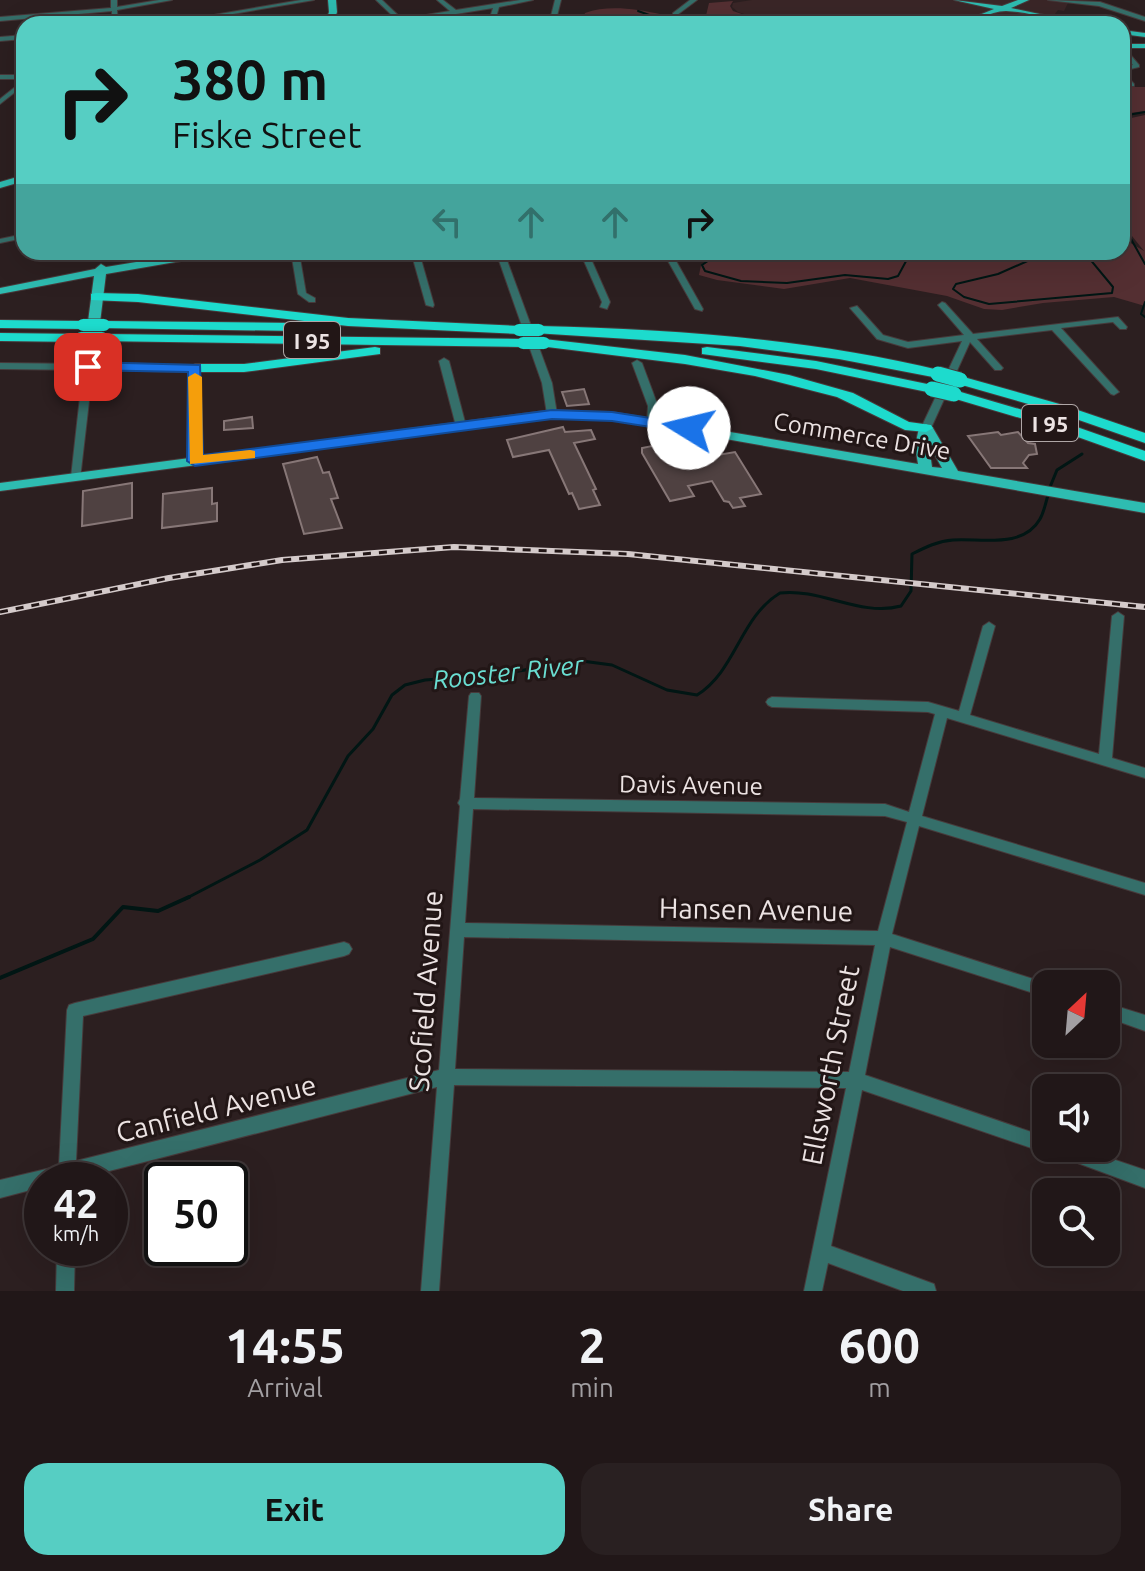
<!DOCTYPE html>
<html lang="en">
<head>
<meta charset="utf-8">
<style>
	:root { --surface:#211718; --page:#292021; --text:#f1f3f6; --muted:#a29fa2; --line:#3e3637; --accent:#56cec3 }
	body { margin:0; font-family:Ubuntu,sans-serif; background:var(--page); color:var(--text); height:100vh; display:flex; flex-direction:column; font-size:30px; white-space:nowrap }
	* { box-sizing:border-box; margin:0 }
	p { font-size:26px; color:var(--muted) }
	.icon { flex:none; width:44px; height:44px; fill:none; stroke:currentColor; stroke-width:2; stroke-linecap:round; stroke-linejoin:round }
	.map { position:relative; height:1291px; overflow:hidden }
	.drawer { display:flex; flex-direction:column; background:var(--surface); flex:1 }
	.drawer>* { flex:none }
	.guide { position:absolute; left:16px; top:16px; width:1114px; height:244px; border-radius:24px; box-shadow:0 8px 32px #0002,0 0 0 2px var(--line); background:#56cec3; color:#111; overflow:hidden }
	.needle { width:52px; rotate:26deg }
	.tools { position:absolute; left:1032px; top:970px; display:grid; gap:16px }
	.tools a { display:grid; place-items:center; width:88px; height:88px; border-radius:16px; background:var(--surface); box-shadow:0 8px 32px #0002,0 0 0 2px var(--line); font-size:40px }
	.speed { position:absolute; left:24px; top:1162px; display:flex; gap:16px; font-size:40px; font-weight:700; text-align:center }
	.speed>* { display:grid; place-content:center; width:104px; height:104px; border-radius:50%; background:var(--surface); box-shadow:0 8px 32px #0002,0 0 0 2px var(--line); line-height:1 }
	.speed small { font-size:20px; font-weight:400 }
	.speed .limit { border:4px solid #111; border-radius:12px; background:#fff; color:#111 }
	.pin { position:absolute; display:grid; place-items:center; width:68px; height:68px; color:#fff; margin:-34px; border-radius:16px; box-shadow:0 4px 12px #0006 }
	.me { position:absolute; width:88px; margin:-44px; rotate:279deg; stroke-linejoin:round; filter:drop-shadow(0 0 6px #0008) }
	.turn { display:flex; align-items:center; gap:28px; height:168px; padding:0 24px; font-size:36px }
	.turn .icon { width:104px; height:104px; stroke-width:2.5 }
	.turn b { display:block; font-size:56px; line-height:68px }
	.lanes { display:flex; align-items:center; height:76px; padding:0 24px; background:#0003; justify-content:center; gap:40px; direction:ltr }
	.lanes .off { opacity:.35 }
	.eta { display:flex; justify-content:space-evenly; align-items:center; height:136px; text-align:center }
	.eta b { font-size:48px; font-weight:700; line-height:56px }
	.button { display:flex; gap:16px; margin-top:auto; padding:16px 24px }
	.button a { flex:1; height:92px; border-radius:24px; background:var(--accent); color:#111; font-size:32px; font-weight:700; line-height:92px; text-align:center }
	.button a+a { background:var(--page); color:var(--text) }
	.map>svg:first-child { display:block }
	.built { fill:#3a2627 }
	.green { fill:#542f32 }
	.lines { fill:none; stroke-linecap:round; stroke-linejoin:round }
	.stream-far2 { stroke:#011614; stroke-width:2 }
	.stream-far1 { stroke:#011614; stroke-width:3 }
	.stream { stroke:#011614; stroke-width:4 }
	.building { fill:#4f4141; stroke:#877777; stroke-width:2 }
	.minor-casing { stroke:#473a3b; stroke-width:2 }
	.major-casing { stroke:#473a3b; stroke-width:2 }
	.highway-casing { stroke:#473a3b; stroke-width:2 }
	.minor { fill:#356f6a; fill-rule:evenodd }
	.major { fill:#2ebcb1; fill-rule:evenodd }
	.highway { fill:#1ddbcd; fill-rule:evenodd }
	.rail-casing { stroke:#d4caca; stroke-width:6 }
	.rail { stroke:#221616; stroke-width:3; stroke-dasharray:8; stroke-linecap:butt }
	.highway-bridge-far1-casing { stroke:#473a3b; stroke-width:13; stroke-linecap:butt }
	.highway-bridge-casing { stroke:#473a3b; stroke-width:17; stroke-linecap:butt }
	.highway-bridge-far1 { stroke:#1ddbcd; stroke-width:12 }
	.highway-bridge { stroke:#1ddbcd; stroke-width:15 }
	.route { fill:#1a73e8; stroke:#114b97; stroke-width:2 }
	.slow { fill:#f59e0b }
	.labels { text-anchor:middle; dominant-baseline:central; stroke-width:6; stroke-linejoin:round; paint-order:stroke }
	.shield { fill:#221616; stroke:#afa6a6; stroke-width:2 }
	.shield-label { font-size:22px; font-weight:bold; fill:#ece3e3 }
	.street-label { font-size:24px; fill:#ece3e3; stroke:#221616 }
	.water-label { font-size:26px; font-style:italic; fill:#6aded2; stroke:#221616 }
	.near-street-label { font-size:28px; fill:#ece3e3; stroke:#221616 }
</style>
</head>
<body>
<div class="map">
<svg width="1145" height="1291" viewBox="0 0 1145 1291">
	<rect width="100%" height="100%" fill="#2c1f20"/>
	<path class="built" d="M752 0H1099L1069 1 1064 11 1058 10 1055 14 1053 20 1074 24H775L738 12 732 7 733 3Z"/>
	<path class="green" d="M733 1 730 6 733 11 771 24H581L585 13C620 0 669 17 704 24L709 3Z
		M1129 87H1145V111L1122 114V89Z
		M1145 115V306L1114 297 1043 303 1002 310 984 309 947 296 850 278 784 289 717 280 699 275 701 265 713 255 720 253 1122 252V238L1144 251 1132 236 1122 233V120Z"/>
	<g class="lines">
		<path class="stream-far2" d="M638 11 655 17 672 15
			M1122 116 1145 112
			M1122 236 1131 239 1145 264
			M787 252C758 255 727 246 702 265L705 271 741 281 787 283 845 275 888 279 898 276 911 252
			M1048 252 998 274 956 284 953 289 964 297 989 304 1112 293 1113 287 1084 252
			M1145 302 1141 314 1145 317"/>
		<path class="stream-far1" d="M1050 487 1057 470 1082 454
			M185 899 260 860 307 830 348 756 373 729 392 695 405 685 425 680 493 675 582 661 612 665 667 690 697 695C736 671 740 617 780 593 821 588 860 617 901 606L911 591 912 554C926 547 938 541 953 540 981 538 1023 549 1040 519 1044 512 1046 502 1048 495"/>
		<path class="stream" d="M0 978 93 939 123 907 158 911 189 897"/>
	</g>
	<path class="building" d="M584 389 589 404 567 406 562 392Z
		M252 417 253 428 224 430V421Z
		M563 427 565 432 591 430 595 439 574 443 596 489 593 490 600 505 579 509 572 493 569 494 549 450 513 457 507 440Z
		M998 432 1001 435 1018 432 1028 443 1035 444 1037 454 1029 455 1023 463 1027 468H991L968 436Z
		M657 445 660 450 681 446 689 460 735 452 761 494 740 498 745 506 733 508 729 502 724 501 712 481 688 486 694 496 670 501 642 453V448Z
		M317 457 323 473 329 472 338 498 331 499 342 528 304 534 283 464Z
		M132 483V518L82 526 83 491Z
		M212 488V504L217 503V521L162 528 163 494Z"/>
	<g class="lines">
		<g class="minor-casing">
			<path id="minor" d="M111 0H117V7L159 0H172L117 10 118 24H112V11L0 21V17L111 8Z
				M301 0H314L175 24H161Z
				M376 0H382L402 19 450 11 437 0H443L456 10 520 0H533L499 7 494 24H488L493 8 394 24H380L397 20Z
				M555 0H561L555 24H549Z
				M690 0H697L677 15H673V13Z
				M1048 0 1100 2 1145 17V21L1099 6Z
				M24 35V39L0 41V37Z
				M1122 45 1139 65V67L1122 71V67L1133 65 1122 51Z
				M1122 71 1134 84V86H1130L1122 77Z
				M0 75H24V79H0Z
				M24 80V85L0 104V99Z
				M24 234V238L0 243V239Z
				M291 252H299L306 293 315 298V302H309L298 294Z
				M411 252H419L434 305 433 307 426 305Z
				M496 252H504L552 383 557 414 555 416H549L547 414 542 383Z
				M580 252H588L610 302 607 309 600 307 602 302Z
				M663 252H671L703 309 702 311 695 309Z
				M942 302 945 303 973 334 1118 317 1127 327 1126 329H1120L1113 322 1061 328 1119 392 1114 395 1111 394 1052 330 977 339 1003 368 1001 370H995L970 342 931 428 926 431 923 430 921 428 962 341 908 348 877 339 850 308 857 306 883 335 908 342 964 335 938 305Z
				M444 358 449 361 466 426 464 428H458L456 426 439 361Z
				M637 360 642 363 658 406 655 424 652 425 647 422 648 406 632 363Z
				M0 363 88 364 93 367 80 479H72L71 477 83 370 0 369Z
				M195 365 200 368V461L195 464 190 461V368Z
				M1118 612 1124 616 1112 758 1145 768V778L947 718 922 816 1145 883V895L919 826 892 934 1049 984H1046V997L890 947 865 1075 1046 1137V1148H1080L1145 1170V1188L1048 1152 1046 1153 862 1090 831 1246 934 1284 936 1291H903L828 1263 822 1291H804L846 1088 454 1085 439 1291H421L437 1087 74 1180H42V1187L0 1198V1180L59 1166 67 1010 69 1005 75 1003 344 942 349 944 352 949 349 954 344 956 83 1016 76 1161 439 1070 460 806 458 803 460 799 469 696 471 693H479L481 696 474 798 885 804 909 812 935 714 928 712 772 707 768 705 766 702 768 699 772 697 928 702 959 711 983 626 989 622 995 626 970 715 1099 754 1112 616ZM473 809 885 816 907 822 878 931 465 923ZM464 937 875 945 849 1072 455 1069Z
				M1106 1003 1145 1015V1031L1106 1017Z
				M57 1248H75L74 1291H56Z"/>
		</g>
		<g class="major-casing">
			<path id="major" d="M328 0H336L337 12 333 24H325L329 12Z
				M954 0 1002 6 1018 0H1029L1011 8 1087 24C1059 24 1033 12 1006 11 989 11 974 24 957 24L994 9Z
				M1122 30 1145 33V37L1122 34Z
				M1122 44H1145V48H1122Z
				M24 175V181L0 188V182Z
				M197 252H221L216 255 106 274 95 363 199 365 201 368 195 372 84 370 82 367 94 276 0 294V288L95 269 101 264 106 267Z
				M552 410 612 412 918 464 915 446 919 428 926 424 933 428 958 471 1145 503V513L652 426 612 420 552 418 0 491V483ZM929 445 942 468 932 467Z"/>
		</g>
		<g class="highway-casing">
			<path id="highway" d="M96 293 138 294 348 318 519 326 526 330 519 334 348 326 138 302 91 300V294Z
				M0 320 83 321 90 325 83 329 0 328Z
				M104 321 296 323 303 327 296 331 99 328V322Z
				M539 326C674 329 811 339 943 371L945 374 938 378 839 359 740 346 534 333V327Z
				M0 333 81 334 88 338 81 342 0 341Z
				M102 334 523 339 530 343 523 347 97 341 95 338Z
				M544 339 685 355 789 375 853 393 909 422 931 425 933 428 926 432 905 430 837 397 755 376 685 364 539 346V340Z
				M375 347 380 348V354L244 372H195L188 368 195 364H244Z
				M707 347 816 361 932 385 939 389 932 393 816 369 702 354V348Z
				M960 376 1063 405 1145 433V443L1053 411 955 383V377Z
				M954 390 1057 420 1145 451V461L1047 426 949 397 947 394Z"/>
		</g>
		<use href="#minor" class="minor"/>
		<use href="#major" class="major"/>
		<use href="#highway" class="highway"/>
		<g class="rail-casing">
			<path id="rail" d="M0 612 169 578 282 560 454 547 628 554 1145 607"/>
		</g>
		<use href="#rail" class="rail"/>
		<g class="highway-bridge-far1-casing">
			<path id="highway-bridge-far1" d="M83 325H104
				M519 330H539
				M81 338H102
				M523 343H544"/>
		</g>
		<g class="highway-bridge-casing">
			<path id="highway-bridge" d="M938 374 960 380
				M932 389 954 394"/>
		</g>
		<use href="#highway-bridge-far1" class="highway-bridge-far1"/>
		<use href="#highway-bridge" class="highway-bridge"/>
	</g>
	<path class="route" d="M88 362 200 365 203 455 552 410 612 412 689 424 696 428 689 433 612 421 552 419 195 466 187 461 188 372 83 370 81 367Z"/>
	<path class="slow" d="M195 373 202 377 203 455 250 450 255 451V458L190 464 188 377Z"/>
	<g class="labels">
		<g class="shield">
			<rect x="284" y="322" width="56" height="36" rx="6"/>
			<rect x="1022" y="405" width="56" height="36" rx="6"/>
		</g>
		<g class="shield-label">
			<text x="312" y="340">I 95</text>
			<text x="1050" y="423">I 95</text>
		</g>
		<g class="street-label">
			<text transform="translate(862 436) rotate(10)">Commerce Drive</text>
			<text transform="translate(691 785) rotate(1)">Davis Avenue</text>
		</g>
		<g class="water-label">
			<text transform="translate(508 672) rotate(-6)">Rooster River</text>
		</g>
		<g class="near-street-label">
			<text transform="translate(756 909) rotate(1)">Hansen Avenue</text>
			<text transform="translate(425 991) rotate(-86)">Scofield Avenue</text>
			<text transform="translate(830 1065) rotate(-79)">Ellsworth Street</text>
			<text transform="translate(216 1108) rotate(-14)">Canfield Avenue</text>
		</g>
	</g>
</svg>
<div class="tools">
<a><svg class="needle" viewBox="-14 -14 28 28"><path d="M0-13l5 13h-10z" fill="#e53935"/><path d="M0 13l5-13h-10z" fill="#a29fa2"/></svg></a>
<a><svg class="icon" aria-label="sound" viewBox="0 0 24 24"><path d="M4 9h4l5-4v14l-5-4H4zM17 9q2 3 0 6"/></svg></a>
<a><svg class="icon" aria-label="search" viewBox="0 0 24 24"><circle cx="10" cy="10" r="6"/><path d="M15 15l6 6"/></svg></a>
</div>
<div class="speed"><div>42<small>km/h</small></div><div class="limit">50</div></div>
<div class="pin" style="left:88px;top:367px;background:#d93025"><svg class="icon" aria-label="arrive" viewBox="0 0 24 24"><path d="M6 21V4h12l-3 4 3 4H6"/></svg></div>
<svg class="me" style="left:689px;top:428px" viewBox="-20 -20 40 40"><circle r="19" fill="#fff"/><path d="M0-13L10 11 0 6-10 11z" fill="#1a73e8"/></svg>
<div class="guide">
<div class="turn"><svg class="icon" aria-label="right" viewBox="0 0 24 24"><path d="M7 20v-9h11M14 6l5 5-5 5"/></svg><div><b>380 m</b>Fiske Street</div></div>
<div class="lanes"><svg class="icon off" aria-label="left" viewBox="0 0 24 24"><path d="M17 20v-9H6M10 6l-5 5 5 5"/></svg><svg class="icon off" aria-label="ahead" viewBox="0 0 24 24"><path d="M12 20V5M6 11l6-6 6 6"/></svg><svg class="icon off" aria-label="ahead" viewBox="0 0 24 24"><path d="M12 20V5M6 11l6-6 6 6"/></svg><svg class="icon" aria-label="right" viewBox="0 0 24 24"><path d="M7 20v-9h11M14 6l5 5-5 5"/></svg></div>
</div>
</div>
<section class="drawer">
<div class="eta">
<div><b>14:55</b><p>Arrival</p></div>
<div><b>2</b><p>min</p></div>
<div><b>600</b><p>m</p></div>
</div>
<div class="button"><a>Exit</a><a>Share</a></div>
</section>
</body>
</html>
